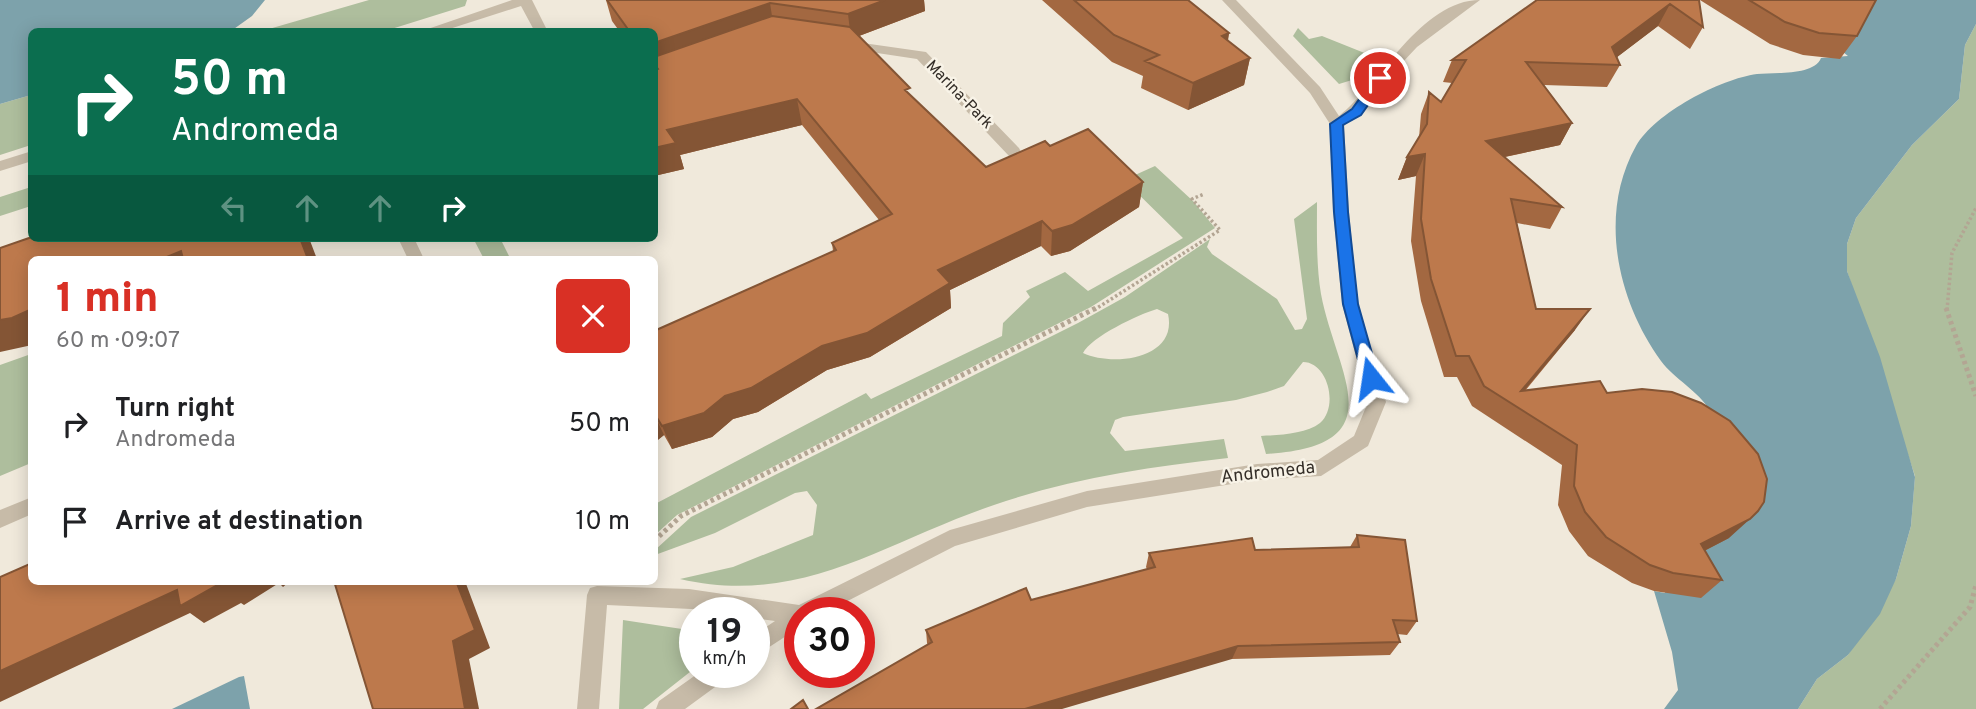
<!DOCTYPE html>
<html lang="en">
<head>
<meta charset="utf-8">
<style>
	:root { --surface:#fff; --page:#f6f6f6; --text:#202124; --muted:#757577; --accent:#d93025 }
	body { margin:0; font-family:Overpass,sans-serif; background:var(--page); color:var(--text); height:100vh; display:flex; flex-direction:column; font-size:26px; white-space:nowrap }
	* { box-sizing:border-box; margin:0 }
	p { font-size:23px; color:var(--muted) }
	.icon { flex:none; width:38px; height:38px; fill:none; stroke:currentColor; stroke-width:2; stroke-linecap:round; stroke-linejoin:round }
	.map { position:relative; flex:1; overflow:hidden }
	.drawer { position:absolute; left:28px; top:256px; width:630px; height:329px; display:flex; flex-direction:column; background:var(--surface); border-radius:10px; box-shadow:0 4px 18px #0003 }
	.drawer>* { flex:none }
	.top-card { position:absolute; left:28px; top:28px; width:630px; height:214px; border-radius:10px; box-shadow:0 4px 18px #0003; background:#0b6e4f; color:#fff; overflow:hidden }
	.speed { position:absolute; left:679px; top:597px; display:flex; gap:14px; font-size:35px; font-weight:700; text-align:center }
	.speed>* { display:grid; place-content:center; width:91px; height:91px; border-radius:50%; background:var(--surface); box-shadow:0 4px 18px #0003; line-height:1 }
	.speed small { font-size:18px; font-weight:400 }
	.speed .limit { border:10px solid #d22; background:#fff; color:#111 }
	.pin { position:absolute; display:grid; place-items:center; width:60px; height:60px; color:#fff; margin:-30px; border:4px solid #fff; border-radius:50%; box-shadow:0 2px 7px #0007 }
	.me { position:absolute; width:77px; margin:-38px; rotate:345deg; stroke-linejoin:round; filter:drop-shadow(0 0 5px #0008) }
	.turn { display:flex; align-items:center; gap:24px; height:147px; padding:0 28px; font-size:32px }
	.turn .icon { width:91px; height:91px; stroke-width:2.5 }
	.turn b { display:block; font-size:49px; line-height:60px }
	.lanes { display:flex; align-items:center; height:66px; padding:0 28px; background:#0003; justify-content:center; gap:35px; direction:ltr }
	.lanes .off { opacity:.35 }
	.round { display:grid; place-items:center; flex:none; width:74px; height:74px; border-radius:10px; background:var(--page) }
	.overview { display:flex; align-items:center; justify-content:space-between; height:119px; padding:0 28px }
	h1 { font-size:42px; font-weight:800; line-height:52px; color:var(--accent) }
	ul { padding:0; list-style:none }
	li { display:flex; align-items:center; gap:21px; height:98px; padding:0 28px }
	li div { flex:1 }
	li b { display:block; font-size:26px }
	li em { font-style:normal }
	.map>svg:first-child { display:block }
	.green { fill:#aebe9d; fill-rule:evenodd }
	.water { fill:#7da2ab }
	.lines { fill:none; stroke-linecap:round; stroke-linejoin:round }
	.path-far1 { stroke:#b3a593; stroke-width:3.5; stroke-dasharray:2.5 2.5; stroke-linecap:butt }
	.path { stroke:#b3a593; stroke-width:5; stroke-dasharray:3.5 3.5; stroke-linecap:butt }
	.street { fill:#c7bba8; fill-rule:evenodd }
	.wall { fill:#a36841 }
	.shaded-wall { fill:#845535 }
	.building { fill:#bd794c; stroke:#845535; stroke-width:2 }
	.route { fill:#1a73e8; stroke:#114b97; stroke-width:2 }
	.labels { text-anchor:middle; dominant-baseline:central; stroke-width:5; stroke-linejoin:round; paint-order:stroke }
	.far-street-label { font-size:16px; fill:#342e28; stroke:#f8f3e7 }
	.street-label { font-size:18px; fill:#342e28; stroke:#f8f3e7 }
</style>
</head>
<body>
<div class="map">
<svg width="1976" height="709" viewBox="0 0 1976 709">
	<rect width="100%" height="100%" fill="#f0e9db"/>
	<path class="green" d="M369 0H467L465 6 385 31H262Z
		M1976 24V709H1798L1817 679 1848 655 1896 579 1911 526 1915 476 1847 271V244L1856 218 1912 145 1959 99 1965 45Z
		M1298 28 1309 39 1322 36 1372 56 1352 80 1339 84 1293 36Z
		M31 95V145L0 155V104Z
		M1155 166 1193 201 1215 228 1091 307 677 515 655 535V504L866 393 871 399 1002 336 1003 323 1030 297 1026 291 1065 272 1088 291 1183 238 1124 180Z
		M31 187V206L0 216V197Z
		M1317 202C1317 232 1316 264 1321 294 1336 374 1398 446 1266 454L1261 436C1279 435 1306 434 1320 423 1339 407 1328 362 1303 362L1284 386 1267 392 1236 400 1123 417 1115 420 1110 433 1125 451 1224 439 1228 458C1148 467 1069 479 994 505 884 542 802 607 680 579L733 567 813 535 817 505 807 491 795 493 715 533 655 555V550L691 517 1078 323 1125 297 1210 239 1207 247 1212 254 1277 299 1295 330 1302 329 1307 319 1294 219ZM1157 309 1168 314C1178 359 1113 367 1083 353 1091 337 1139 314 1157 309Z
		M473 238H500L510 258 484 259Z
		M31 354V463L0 476V365Z
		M623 620 695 631V668L643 709H619Z"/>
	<path class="water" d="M0 0H265L252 16 231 31 32 32 31 95 0 104Z
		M1853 0H1976V24L1965 45 1959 99 1912 145 1856 218 1847 244V271L1880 357 1915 477 1911 526 1896 579 1880 614 1848 655 1817 679 1798 709H1664L1678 690 1672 652 1654 591 1665 593 1661 528 1718 543 1737 530C1730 501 1724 471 1717 442 1715 432 1714 419 1710 411 1699 391 1674 379 1661 361 1617 300 1598 214 1636 146 1655 113 1720 79 1757 74 1774 72 1814 76 1821 58L1848 56 1806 22Z
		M244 676 250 709H172L239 677Z"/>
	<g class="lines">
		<path class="path-far1" d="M1094 310 1220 230 1192 199 1204 194
			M1947 310 1952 253 1976 208"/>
		<path class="path" d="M1946 308 1976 396
			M654 541 681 516 1096 308
			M1880 709 1970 607 1976 585"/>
		<path class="street" d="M512 0H532L548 32H535L521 6 440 32H419Z
			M1222 0H1236L1320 87 1339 116C1380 84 1421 0 1480 0L1417 47 1386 80 1362 112 1344 126 1349 212 1358 304 1386 402 1368 446 1321 476 1257 480 1087 507 955 546 826 612H800V627L754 657V635L775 621 754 618V612L607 605 599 709H577L587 595 590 588 597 586 689 589 799 605 950 530 1087 491 1257 464 1318 460 1354 436 1368 402 1342 304 1333 212 1330 124 1310 93Z
			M849 41 926 52 1019 148 1021 152 1019 156H1009L917 59 844 48V42Z
			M32 151V161L0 171V161Z
			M398 238H414L424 259H408Z
			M32 497V514L0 528V510Z
			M700 672H729L726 679 685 709H656L659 701Z"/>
	</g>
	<path class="wall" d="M606 0H924L925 11 859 36 910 95 986 167 1050 146 1143 182 1139 207 1070 251 1051 256 1041 246 950 290 951 308 870 357 827 370 758 412 733 419 712 437 672 449 664 435 654 443V331L833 251 832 243 879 220 802 125 680 155 684 169 654 176V32H620L612 21Z
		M1042 0H1188L1229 33 1228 41 1250 58 1244 85 1188 110 1141 88 1143 76 1112 62Z
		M1537 0H1699L1703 27 1690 49 1658 26 1617 57 1620 65 1607 87 1544 85 1572 123 1560 145 1505 157 1562 207 1550 229 1517 223 1536 309 1575 330 1525 391 1607 393 1729 538 1704 551 1722 580 1701 598 1654 591 1632 583 1588 556 1569 531 1558 505 1562 465 1472 406 1457 377H1444L1421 301 1411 241 1416 176 1398 180 1407 157 1419 138 1421 114 1429 92 1441 102 1452 83 1443 82 1452 60Z
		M1700 0H1876L1857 36 1840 59 1803 55 1770 44Z
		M1357 535 1417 621 1407 635 1397 634 1400 642 1390 655 1232 659 928 645 927 643 926 630 1031 600 1147 569 1146 567 1149 553 1350 547Z"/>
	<path class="shaded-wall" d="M885 0H924L925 11 851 39 848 14Z
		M770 3 774 29 654 64V43Z
		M1670 4 1658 26 1608 64 1612 47Z
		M1229 33 1224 60 1222 36Z
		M1250 58 1244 85 1188 110 1193 83Z
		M797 99 802 125 680 155 684 169 654 176V148L667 130Z
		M1572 123 1560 145 1476 163 1486 141Z
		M1425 154 1416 176 1398 180 1407 157Z
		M1143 182 1139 207 1070 251 1051 256 1052 231Z
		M1042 221 1041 246 950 290 951 308 870 357 827 370 758 412 733 419 712 437 672 449 662 426 725 396 938 270Z
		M300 238H309L317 259H308Z
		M181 251 187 259H162Z
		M32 309V345L0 352V320Z
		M1590 309 1575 330 1513 404 1521 391Z
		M654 414 664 435 654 443Z
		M1750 519 1729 538 1681 563 1701 544Z
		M231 581H290L283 587 279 583 244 605 241 603 204 623 190 613 0 702V671L177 590Z
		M456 581H465L490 648 469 659 479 709H465L453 641Z
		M1238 646 1232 659 1062 709H1025Z"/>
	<path class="building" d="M607 0H885L848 14 770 3 654 43V32H630Z
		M1074 0H1188L1229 33 1222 36 1250 58 1193 83 1145 61 1159 55 1114 35Z
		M1537 0H1699L1703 27 1670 4 1612 47 1620 65 1526 62 1572 123 1486 141 1562 207 1511 199 1536 309H1590L1521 391 1600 381 1607 393 1642 389 1672 392 1701 403 1730 421 1758 454 1767 479 1764 502 1758 511 1750 519 1701 544 1722 580 1673 573 1650 565 1606 537 1585 512 1574 486 1577 445 1484 386 1469 356H1456L1431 279 1421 219 1425 154 1407 157 1427 124 1429 92 1441 102 1466 60H1452Z
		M1749 0H1876L1857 36 1819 33 1785 22Z
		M772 16 850 27 910 88 905 90 986 167 1045 141 1050 146 1088 129 1143 182 1072 225 1052 231 1042 221 938 270 950 283 867 333 822 346 751 388 725 396 704 413 662 426 654 413V331L836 250 832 243 892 214 797 99 667 130 676 143 654 148V71L658 69 654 64V57Z
		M32 237V238H300L308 259H183L181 251 162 259H32V309L12 318 0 320V248Z
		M1357 535 1405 540 1417 621 1393 620 1400 642 1238 646 1025 709H816L932 642 926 630 1026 588 1031 600 1155 567 1149 553 1252 538 1255 550 1359 547Z
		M32 563V581H231L222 587 221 583 180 606 177 590 0 671V577Z
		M334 581H456L475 630 453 641 465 709H373Z
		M803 700 808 709H791Z"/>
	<path class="route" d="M1376 76 1387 78 1361 115 1343 125 1348 212 1358 304 1379 378 1371 384 1363 378 1343 304 1334 212 1330 124 1352 109Z"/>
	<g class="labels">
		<g class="far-street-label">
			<text transform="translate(959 95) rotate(46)">Marina-Park</text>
		</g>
		<g class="street-label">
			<text transform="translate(1268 473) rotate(-6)">Andromeda</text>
		</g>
	</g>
</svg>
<div class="speed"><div>19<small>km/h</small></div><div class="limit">30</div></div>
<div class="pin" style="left:1380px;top:78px;background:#d93025"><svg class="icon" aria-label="arrive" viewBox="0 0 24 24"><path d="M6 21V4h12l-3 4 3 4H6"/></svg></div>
<svg class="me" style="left:1371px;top:378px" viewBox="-20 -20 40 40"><path d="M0-17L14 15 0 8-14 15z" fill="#1a73e8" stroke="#fff" stroke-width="4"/></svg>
<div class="top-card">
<div class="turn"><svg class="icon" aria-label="right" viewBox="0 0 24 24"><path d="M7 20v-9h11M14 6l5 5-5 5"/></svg><div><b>50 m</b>Andromeda</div></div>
<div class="lanes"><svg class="icon off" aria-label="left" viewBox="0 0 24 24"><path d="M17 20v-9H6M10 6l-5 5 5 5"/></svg><svg class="icon off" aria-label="ahead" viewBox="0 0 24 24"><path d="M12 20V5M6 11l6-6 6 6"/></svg><svg class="icon off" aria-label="ahead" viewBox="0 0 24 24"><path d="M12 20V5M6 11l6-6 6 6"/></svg><svg class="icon" aria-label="right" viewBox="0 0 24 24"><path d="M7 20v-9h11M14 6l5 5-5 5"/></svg></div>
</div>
<section class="drawer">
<div class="overview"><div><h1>1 min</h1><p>60 m · 09:07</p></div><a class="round" style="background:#d93025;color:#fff"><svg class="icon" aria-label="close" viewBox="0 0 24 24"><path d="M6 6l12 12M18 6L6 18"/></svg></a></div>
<ul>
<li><svg class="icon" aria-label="right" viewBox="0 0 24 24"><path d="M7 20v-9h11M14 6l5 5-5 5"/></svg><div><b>Turn right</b><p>Andromeda</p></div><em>50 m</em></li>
<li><svg class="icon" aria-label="arrive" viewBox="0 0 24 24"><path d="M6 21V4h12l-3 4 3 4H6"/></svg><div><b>Arrive at destination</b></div><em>10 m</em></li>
</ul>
</section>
</div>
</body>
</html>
